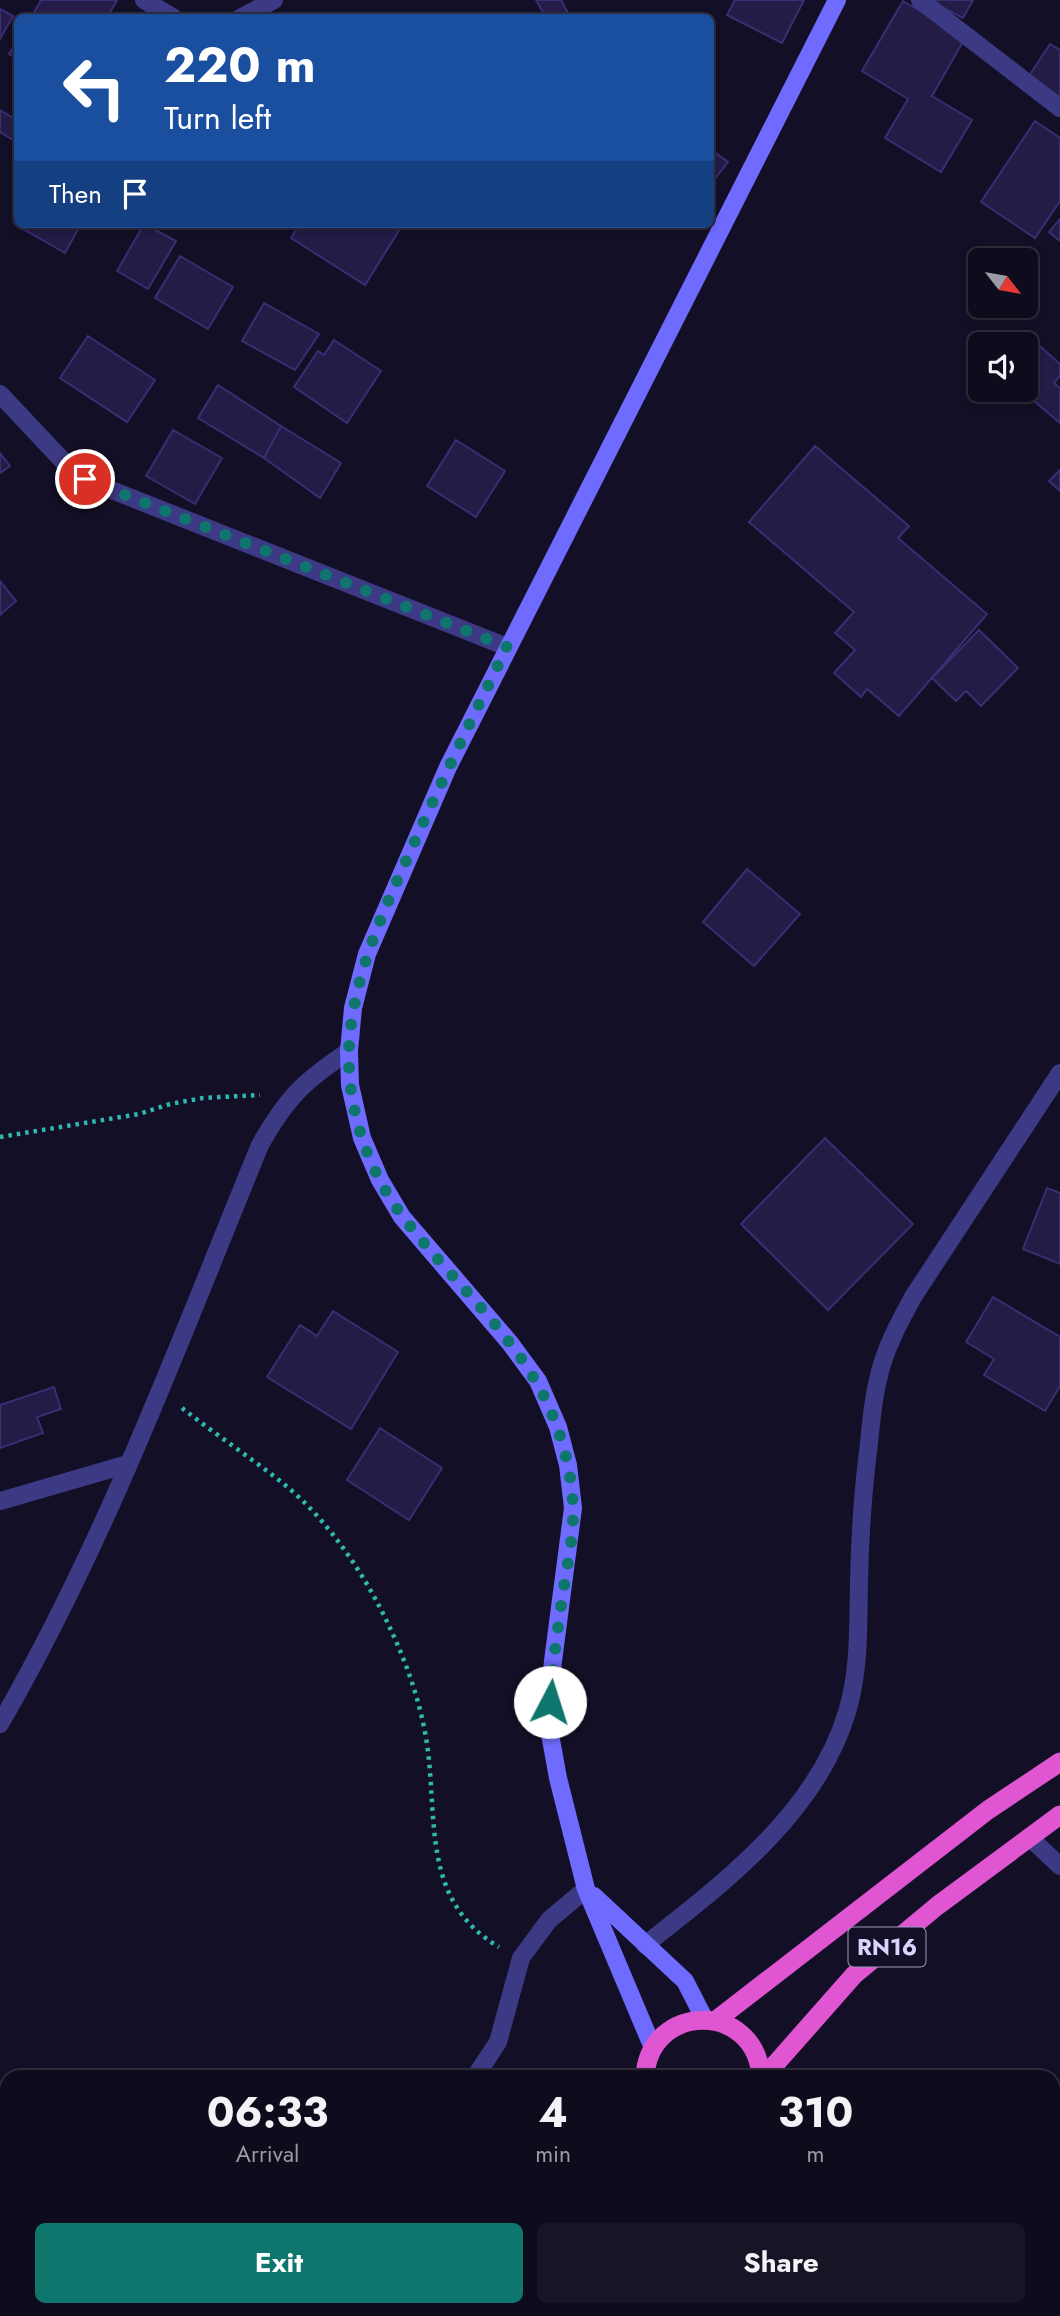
<!DOCTYPE html>
<html lang="en">
<head>
<meta charset="utf-8">
<style>
	:root { --surface:#0e0b1c; --page:#171425; --text:#f1f3f6; --muted:#9b9ba3; --line:#2e2b3b; --accent:#0f766e }
	body { margin:0; font-family:Jost,sans-serif; background:var(--page); color:var(--text); height:100vh; display:flex; flex-direction:column; font-size:26px; white-space:nowrap }
	* { box-sizing:border-box; margin:0 }
	p { font-size:23px; color:var(--muted) }
	.icon { flex:none; width:38px; height:38px; fill:none; stroke:currentColor; stroke-width:2; stroke-linecap:round; stroke-linejoin:round }
	.map { position:relative; flex:1; overflow:hidden }
	.drawer { position:absolute; left:0px; top:2070px; width:1060px; height:247px; display:flex; flex-direction:column; background:var(--surface); border-radius:21px 21px 0 0; box-shadow:0 4px 10px #0003,0 0 0 2px var(--line) }
	.drawer>* { flex:none }
	.guide { position:absolute; left:14px; top:14px; width:700px; height:214px; border-radius:10px; box-shadow:0 4px 10px #0003,0 0 0 2px var(--line); background:#1a4fa0; color:#fff; overflow:hidden }
	.needle { width:46px; rotate:121deg }
	.fabs { position:absolute; left:968px; top:248px; display:grid; gap:14px }
	.fabs a { display:grid; place-items:center; width:70px; height:70px; border-radius:10px; background:var(--surface); box-shadow:0 4px 10px #0003,0 0 0 2px var(--line); font-size:35px }
	.pin { position:absolute; display:grid; place-items:center; width:60px; height:60px; color:#fff; margin:-30px; border:4px solid #fff; border-radius:50%; box-shadow:0 2px 7px #0007 }
	.me { position:absolute; width:77px; margin:-38px; rotate:5deg; stroke-linejoin:round; filter:drop-shadow(0 0 5px #0008) }
	.turn { display:flex; align-items:center; gap:24px; height:147px; padding:0 35px; font-size:32px }
	.turn .icon { width:91px; height:91px; stroke-width:2.5 }
	.turn b { display:block; font-size:49px; line-height:60px }
	.then { display:flex; align-items:center; height:66px; padding:0 35px; background:#0003; gap:14px; font-size:26px }
	.eta { display:flex; justify-content:space-evenly; align-items:center; height:119px; text-align:center }
	.eta b { font-size:42px; font-weight:700; line-height:49px }
	.primary-button { display:flex; gap:14px; margin-top:auto; padding:14px 35px }
	.primary-button a { flex:1; height:80px; border-radius:10px; background:var(--accent); color:#fff; font-size:28px; font-weight:700; line-height:80px; text-align:center }
	.primary-button a+a { background:var(--page); color:var(--text) }
	.map>svg:first-child { display:block }
	.building { fill:#241b47; stroke:#3b2d73; stroke-width:2 }
	.lines { fill:none; stroke-linecap:round; stroke-linejoin:round }
	.path { stroke:#2fb8b0; stroke-width:4.5; stroke-dasharray:3.5 5; stroke-linecap:butt }
	.service { stroke:#3d3a85; stroke-width:18 }
	.minor { stroke:#3d3a85; stroke-width:18 }
	.tertiary { stroke:#3d3a85; stroke-width:18 }
	.secondary { stroke:#6f6bff; stroke-width:18 }
	.trunk { stroke:#e055d1; stroke-width:19 }
	.route { stroke:#0f766e; stroke-width:12; stroke-dasharray:0 21.6 }
	.labels { text-anchor:middle; dominant-baseline:central; stroke-width:7; stroke-linejoin:round; paint-order:stroke }
	.shield { fill:#130f26; stroke:#9e99be; stroke-width:2 }
	.shield-label { font-size:23px; font-weight:bold; fill:#d9d4ff }
</style>
</head>
<body>
<div class="map">
<svg width="1060" height="2316" viewBox="0 0 1060 2316">
	<rect width="100%" height="100%" fill="#130f26"/>
	<path class="building" d="M41 0H117L107 18H31Z
		M536 0H561L568 13 560 18H546Z
		M735 0H804L782 43 727 15Z
		M929 0H973L963 18Z
		M903 1 965 38 932 96 972 120 941 172 885 138 908 99 862 71Z
		M0 9 13 16 0 39Z
		M18 40V59L9 54Z
		M1050 44 1060 50V97L1029 76Z
		M0 110 18 121V143L0 132Z
		M1035 121 1060 138V201L1035 238 981 202Z
		M710 149 728 162 710 185Z
		M1060 219V241L1049 232Z
		M19 224H81L65 253 18 226Z
		M144 224 176 241 148 289 117 271Z
		M300 224H403L365 285 291 238Z
		M180 256 233 287 208 329 155 298Z
		M264 303 319 334 295 370 242 341Z
		M88 336 155 380 127 422 60 378Z
		M1032 339 1060 364V376L1054 383 1060 388V423L1021 390H1026V347Z
		M334 340 381 371 347 423 294 387 318 351 324 355Z
		M218 385 281 426 264 458 198 418Z
		M281 426 341 463 320 498 264 458Z
		M173 430 222 458 195 504 146 476Z
		M456 440 505 471 476 517 427 486Z
		M815 446 909 526 898 538 987 614 899 716 867 689 861 697 834 673 855 650 835 633 854 612 749 522Z
		M0 453 10 466 0 473Z
		M1060 470V491L1049 481Z
		M0 581 16 601 0 615Z
		M979 630 1018 668 981 706 966 691 956 701 932 678Z
		M747 869 800 914 754 966 703 922Z
		M825 1138 913 1224 828 1310 741 1224Z
		M1047 1188 1060 1193V1264L1023 1249Z
		M993 1297 1060 1337V1386L1045 1411 984 1375 994 1359 966 1342Z
		M333 1311 398 1352 351 1429 267 1377 300 1325 317 1336Z
		M54 1387 61 1409 37 1417 43 1433 0 1448V1405Z
		M380 1428 442 1468 409 1520 347 1480Z"/>
	<g class="lines">
		<path class="path" d="M0 1137 139 1114 170 1104 203 1098 260 1095
			M182 1408C215 1434 251 1458 284 1484 329 1521 366 1576 390 1628 407 1664 421 1704 427 1744 438 1820 421 1901 499 1947
			M586 2310 592 2316"/>
		<path class="service" d="M0 1501 128 1464"/>
		<path class="minor" d="M144 0 174 18
			M920 0 1060 108
			M240 18 274 0
			M0 394 63 461 84 479 507 647
			M0 1724C106 1541 180 1340 260 1145 287 1097 304 1081 349 1051
			M1029 1837 1060 1866
			M645 1945C724 1883 817 1813 847 1712 860 1670 858 1624 859 1581 860 1534 863 1489 869 1443 871 1422 873 1400 878 1380 884 1350 899 1323 913 1297L1060 1073
			M475 2077 498 2042 521 1958 549 1920 586 1889
			M220 2316 227 2310"/>
		<path class="tertiary" d="M852 2310 853 2316"/>
		<path class="secondary" d="M594 1896 685 1981 705 2020
			M653 2048 586 1889 558 1778 550 1734 549 1702 553 1661 573 1508 568 1465 558 1427 538 1381 510 1343 402 1217 380 1180 362 1138 350 1085 349 1051 353 1008 367 954 448 767 837 0"/>
		<path class="trunk" d="M715 2021 988 1810 1060 1762
			M645 2077C649 2002 756 2001 761 2077
			M764 2077 854 1975 937 1906 1060 1815
			M441 2316 447 2310
			M494 2316 500 2310"/>
	</g>
	<g class="lines">
		<path class="route" d="M85 479 507 647C475 712 444 776 415 841 385 908 352 976 349 1050 347 1109 368 1172 404 1218 456 1287 528 1344 557 1427 566 1452 572 1480 573 1506 574 1533 568 1561 564 1587 558 1625 553 1663 550 1702"/>
	</g>
	<g class="labels">
		<rect class="shield" x="848.5" y="1927.5" width="77" height="39" rx="5"/>
		<g class="shield-label">
			<text x="887" y="1947">RN16</text>
		</g>
	</g>
</svg>
<div class="fabs">
<a><svg class="needle" viewBox="-14 -14 28 28"><path d="M0-13l5 13h-10z" fill="#e53935"/><path d="M0 13l5-13h-10z" fill="#9b9ba3"/></svg></a>
<a><svg class="icon" aria-label="sound" viewBox="0 0 24 24"><path d="M4 9h4l5-4v14l-5-4H4zM17 9q2 3 0 6"/></svg></a>
</div>
<div class="pin" style="left:85px;top:479px;background:#d93025"><svg class="icon" aria-label="arrive" viewBox="0 0 24 24"><path d="M6 21V4h12l-3 4 3 4H6"/></svg></div>
<svg class="me" style="left:550px;top:1702px" viewBox="-20 -20 40 40"><circle r="19" fill="#fff"/><path d="M0-13L10 11 0 6-10 11z" fill="#0f766e"/></svg>
<div class="guide">
<div class="turn"><svg class="icon" aria-label="left" viewBox="0 0 24 24"><path d="M17 20v-9H6M10 6l-5 5 5 5"/></svg><div><b>220 m</b>Turn left</div></div>
<div class="then">Then<svg class="icon" aria-label="arrive" viewBox="0 0 24 24"><path d="M6 21V4h12l-3 4 3 4H6"/></svg></div>
</div>
<section class="drawer">
<div class="eta">
<div><b>06:33</b><p>Arrival</p></div>
<div><b>4</b><p>min</p></div>
<div><b>310</b><p>m</p></div>
</div>
<div class="primary-button"><a>Exit</a><a>Share</a></div>
</section>
</div>
</body>
</html>
